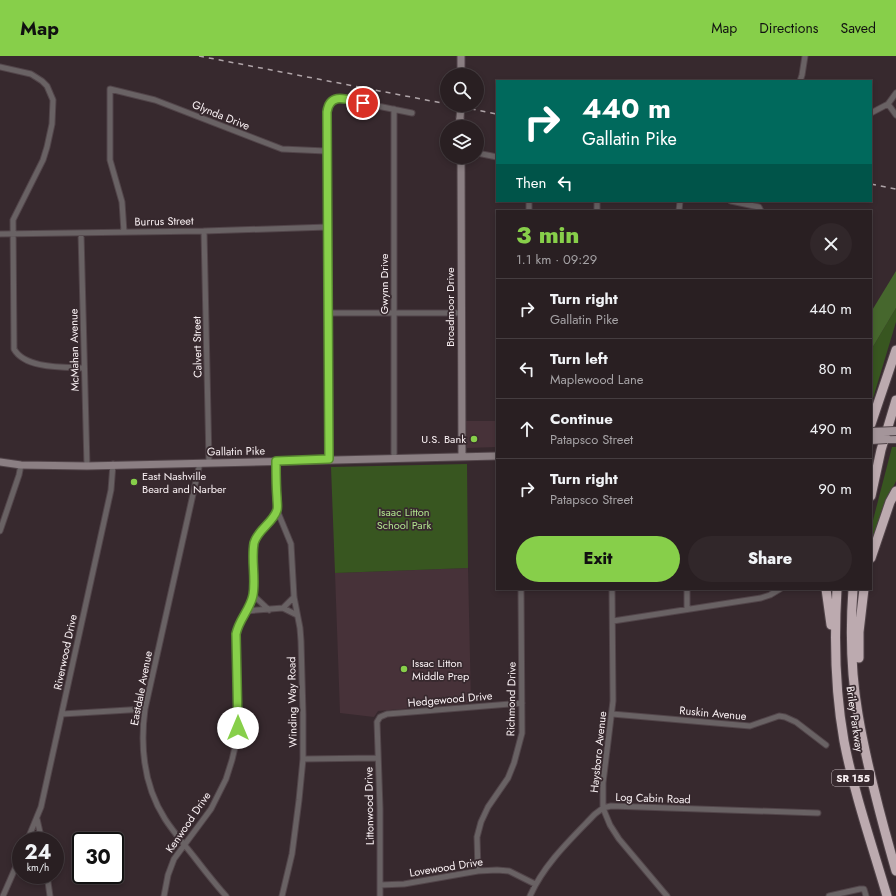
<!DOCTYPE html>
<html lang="en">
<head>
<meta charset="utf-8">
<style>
	:root { --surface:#291f22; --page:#31272a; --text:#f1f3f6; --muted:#a5a2a5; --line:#453d40; --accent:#87cf4a }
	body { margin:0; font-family:Jost,sans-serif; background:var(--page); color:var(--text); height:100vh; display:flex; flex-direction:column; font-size:15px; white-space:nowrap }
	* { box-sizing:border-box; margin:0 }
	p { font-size:13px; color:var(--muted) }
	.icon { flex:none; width:22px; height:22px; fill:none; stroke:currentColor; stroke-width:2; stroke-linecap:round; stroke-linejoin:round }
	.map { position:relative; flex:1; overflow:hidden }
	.drawer { position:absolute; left:496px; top:154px; width:376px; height:380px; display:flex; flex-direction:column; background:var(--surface); border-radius:0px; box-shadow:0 2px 6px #0003,0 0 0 1px var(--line) }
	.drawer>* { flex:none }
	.banner { position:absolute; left:496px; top:24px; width:376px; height:122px; border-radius:0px; box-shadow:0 2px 6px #0003,0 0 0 1px var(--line); background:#00695c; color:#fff; overflow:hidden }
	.tools { position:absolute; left:440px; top:12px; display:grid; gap:8px }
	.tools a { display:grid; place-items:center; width:44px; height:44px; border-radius:50%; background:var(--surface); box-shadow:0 2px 6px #0003,0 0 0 1px var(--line); font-size:20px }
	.speed { position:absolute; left:12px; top:776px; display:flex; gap:8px; font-size:20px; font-weight:700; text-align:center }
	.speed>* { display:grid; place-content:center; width:52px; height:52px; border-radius:50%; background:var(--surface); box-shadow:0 2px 6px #0003,0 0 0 1px var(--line); line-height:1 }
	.speed small { font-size:10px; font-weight:400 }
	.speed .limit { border:2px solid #111; border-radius:6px; background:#fff; color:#111 }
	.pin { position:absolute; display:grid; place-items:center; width:34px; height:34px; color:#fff; margin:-17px; border:2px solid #fff; border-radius:50%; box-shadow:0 1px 4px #0007 }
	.me { position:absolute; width:44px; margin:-22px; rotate:0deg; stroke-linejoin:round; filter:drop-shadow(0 0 3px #0008) }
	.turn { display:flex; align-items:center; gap:14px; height:84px; padding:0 20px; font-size:18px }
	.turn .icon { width:52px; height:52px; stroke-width:2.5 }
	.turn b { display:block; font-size:28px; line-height:34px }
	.then { display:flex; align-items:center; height:38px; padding:0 20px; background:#0003; gap:8px; font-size:15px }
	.round { display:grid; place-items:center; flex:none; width:42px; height:42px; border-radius:21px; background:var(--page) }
	.summary { display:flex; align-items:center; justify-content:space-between; height:68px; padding:0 20px }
	h1 { font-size:24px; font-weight:800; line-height:30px; color:var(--accent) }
	.button { display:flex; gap:8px; margin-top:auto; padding:8px 20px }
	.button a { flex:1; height:46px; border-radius:24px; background:var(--accent); color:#111; font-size:16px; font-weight:800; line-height:46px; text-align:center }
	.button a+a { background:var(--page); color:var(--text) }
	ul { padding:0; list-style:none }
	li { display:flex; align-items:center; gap:12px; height:60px; padding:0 20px; border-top:1px solid var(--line) }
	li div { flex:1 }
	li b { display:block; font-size:15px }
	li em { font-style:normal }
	header { display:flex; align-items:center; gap:24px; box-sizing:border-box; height:56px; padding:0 20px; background:var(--accent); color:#111 }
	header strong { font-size:19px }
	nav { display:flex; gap:22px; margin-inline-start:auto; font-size:14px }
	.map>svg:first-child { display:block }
	.built { fill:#473239 }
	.green { fill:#385620 }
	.forest { fill:#46672d }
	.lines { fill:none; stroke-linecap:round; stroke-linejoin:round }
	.street-casing { stroke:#52454a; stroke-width:7 }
	.secondary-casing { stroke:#52454a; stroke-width:9 }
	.primary-casing { stroke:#52454a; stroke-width:10 }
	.highway-casing { stroke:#52454a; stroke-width:11 }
	.street { stroke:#696264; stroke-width:5 }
	.secondary { stroke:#8b7f83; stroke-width:7 }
	.primary { stroke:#a4959a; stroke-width:8 }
	.highway { stroke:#bcaaaf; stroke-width:9 }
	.rail { stroke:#afa4a8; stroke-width:1.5; stroke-dasharray:5 5; stroke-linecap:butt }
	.secondary-bridge-casing { stroke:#52454a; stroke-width:9; stroke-linecap:butt }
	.primary-bridge-casing { stroke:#52454a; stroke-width:10; stroke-linecap:butt }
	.secondary-bridge { stroke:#8b7f83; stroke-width:7 }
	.primary-bridge { stroke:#a4959a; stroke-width:8 }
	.route-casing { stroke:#588730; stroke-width:10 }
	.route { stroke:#87cf4a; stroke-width:7 }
	.poi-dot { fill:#87cf4a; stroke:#37292e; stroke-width:1.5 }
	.labels { text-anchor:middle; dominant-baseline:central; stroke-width:3.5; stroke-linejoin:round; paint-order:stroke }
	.shield { fill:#37292e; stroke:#c0b5b9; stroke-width:1 }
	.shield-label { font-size:10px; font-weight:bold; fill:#faf1f4 }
	.street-label { font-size:11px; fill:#faf1f4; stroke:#37292e }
	.poi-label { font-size:11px; fill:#faf1f4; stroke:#37292e; text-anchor:start }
	.park-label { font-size:11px; fill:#afe18d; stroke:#37292e }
</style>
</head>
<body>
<header>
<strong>Map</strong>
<nav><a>Map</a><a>Directions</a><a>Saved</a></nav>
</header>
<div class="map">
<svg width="896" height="840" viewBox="0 0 896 840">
	<rect width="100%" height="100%" fill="#37292e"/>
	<path class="built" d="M466 365H497V391L467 392Z
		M468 512 471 647 378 655 374 661 340 657 335 517Z"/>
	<path class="green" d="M896 252V266L871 349V294Z
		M892 391H896V425L888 442 871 488 872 468Z
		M467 408 468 512 335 517 331 411Z"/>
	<path class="forest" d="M896 215V252L871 294V256Z"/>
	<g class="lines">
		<g class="street-casing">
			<path id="street" d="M0 11 31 18 42 25 47 30 53 44 52 68 47 91 43 104 13 164 14 293C25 313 64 311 84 312
				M800 25 802 19 805 0
				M888 48 896 59
				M394 53V402
				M871 57 888 48 896 37
				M477 97 497 101
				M529 145V155
				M597 145V155
				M731 145 759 151 761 155
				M679 155 680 145
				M204 175 209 406
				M124 176 122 146 110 104V33L155 44 282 93 326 95
				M81 177 87 410
				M0 178 204 175 328 171
				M329 257H461
				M329 403 328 171 326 95 328 49 332 44 338 42 412 57
				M200 407 145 653C140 691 144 730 165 763 174 777 185 789 195 802 205 815 215 828 226 840
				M277 454 291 488 294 541 300 572 301 585 303 658V703L299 744 292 798 282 840
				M0 475 19 419 21 409
				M612 533 613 645 603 727V752L610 769 619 783 667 840
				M687 533V553
				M253 539 269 554
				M283 552 297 559
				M246 555 283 552 294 541
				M613 565 761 542 770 539 780 533
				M62 658 145 653
				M612 658 750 670 779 660 785 661 796 666 826 689
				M303 703 378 702
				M37 763 42 785
				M27 785 41 751 111 434 113 408
				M478 815 477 781 481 766 488 751 508 722 514 707 522 677 521 533
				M47 819 50 840
				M380 829 404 828 478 815 497 814 509 815 535 828
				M3 840 21 799
				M164 840 168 819 174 803 211 753 226 723 232 704 236 687 238 670 236 578C239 563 250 554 253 539 256 522 251 504 255 487 258 473 273 467 277 454 278 451 277 446 277 442 277 430 276 417 276 405
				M380 840V752L377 666 380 661 387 658 522 647
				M530 840C544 808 571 783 595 758L603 752 611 750 818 757
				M829 840 860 833H864L866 840"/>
		</g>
		<g class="secondary-casing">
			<path id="secondary" d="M461 19V0
				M460 62V71
				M461 101 462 401
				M0 406 21 409 87 410 497 400"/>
		</g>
		<g class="primary-casing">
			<path id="primary" d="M887 383H896"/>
		</g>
		<g class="highway-casing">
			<path id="highway" d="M871 368 896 294
				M871 440 881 394 896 344
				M871 502 890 446 896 435
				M826 533 831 569
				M837 533C834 584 835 635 844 685 854 737 872 789 887 840
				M853 533C850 574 851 617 858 658 867 711 881 763 896 815
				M859 602V576L864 533"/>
		</g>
		<use href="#street" class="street"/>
		<use href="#secondary" class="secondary"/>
		<use href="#primary" class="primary"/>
		<use href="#highway" class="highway"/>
		<path class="rail" d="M199 0 447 48
			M451 49 497 58
			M871 128 896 133"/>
		<g class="secondary-bridge-casing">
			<path id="secondary-bridge" d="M460 62 461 49"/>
		</g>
		<g class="primary-bridge-casing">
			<path id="primary-bridge" d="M871 376 896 375
				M871 384 887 383"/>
		</g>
		<use href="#secondary-bridge" class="secondary-bridge"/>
		<use href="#primary-bridge" class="primary-bridge"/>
	</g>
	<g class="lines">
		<g class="route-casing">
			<path id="route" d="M238 672 236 578C239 563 250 554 253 539 256 522 251 504 254 487 258 473 273 467 277 454 278 451 277 446 277 442 276 430 276 417 276 405L329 403 327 56C330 35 348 44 363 47"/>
		</g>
		<use href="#route" class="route"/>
	</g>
	<g class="poi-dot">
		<circle cx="474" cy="383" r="4"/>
		<circle cx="134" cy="426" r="4"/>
		<circle cx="404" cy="613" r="4"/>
	</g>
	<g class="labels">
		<rect class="shield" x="832" y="714" width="42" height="16" rx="3"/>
		<g class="shield-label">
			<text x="853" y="722">SR 155</text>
		</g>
		<g class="street-label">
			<text transform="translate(221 59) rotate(22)">Glynda Drive</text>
			<text transform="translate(164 165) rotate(-1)">Burrus Street</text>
			<text transform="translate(384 228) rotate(-90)">Gwynn Drive</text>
			<text transform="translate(450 251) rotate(-90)">Broadmoor Drive</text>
			<text transform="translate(197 291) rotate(-91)">Calvert Street</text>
			<text transform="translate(74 294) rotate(-91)">McMahan Avenue</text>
			<text transform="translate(236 395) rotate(-1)">Gallatin Pike</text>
			<text transform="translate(65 596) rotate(-78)">Riverwood Drive</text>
			<text transform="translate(141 632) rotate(-79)">Eastdale Avenue</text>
			<text transform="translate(450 643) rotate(-5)">Hedgewood Drive</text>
			<text transform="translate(511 643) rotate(-89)">Richmond Drive</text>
			<text transform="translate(292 646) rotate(-91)">Winding Way Road</text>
			<text transform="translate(713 657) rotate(5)">Ruskin Avenue</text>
			<text transform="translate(855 663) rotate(82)">Briley Parkway</text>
			<text transform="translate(598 696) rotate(-84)">Haysboro Avenue</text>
			<text transform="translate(653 742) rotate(2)">Log Cabin Road</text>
			<text transform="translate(369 750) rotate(-91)">Littonwood Drive</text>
			<text transform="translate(188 766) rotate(-56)">Kenwood Drive</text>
			<text transform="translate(446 811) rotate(-9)">Lovewood Drive</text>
		</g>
		<g class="poi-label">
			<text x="466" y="383" text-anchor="end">U.S. Bank</text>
			<text x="142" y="420">East Nashville<tspan x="142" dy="13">Beard and Narber</tspan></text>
			<text x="412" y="607">Issac Litton<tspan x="412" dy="13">Middle Prep</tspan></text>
		</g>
		<g class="park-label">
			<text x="404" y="456">Isaac Litton<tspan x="404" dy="13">School Park</tspan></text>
		</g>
	</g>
</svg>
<div class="tools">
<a><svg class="icon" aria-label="search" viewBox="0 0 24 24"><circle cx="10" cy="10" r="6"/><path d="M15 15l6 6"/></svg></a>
<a><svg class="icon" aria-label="layers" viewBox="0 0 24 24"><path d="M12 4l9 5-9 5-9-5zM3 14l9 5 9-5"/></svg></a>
</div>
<div class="speed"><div>24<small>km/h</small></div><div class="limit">30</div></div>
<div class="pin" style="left:363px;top:47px;background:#d93025"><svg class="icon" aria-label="arrive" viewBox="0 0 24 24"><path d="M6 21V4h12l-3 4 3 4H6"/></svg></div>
<svg class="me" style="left:238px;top:672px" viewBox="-20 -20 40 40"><circle r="19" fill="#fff"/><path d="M0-13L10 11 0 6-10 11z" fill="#87cf4a"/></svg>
<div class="banner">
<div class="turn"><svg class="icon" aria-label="right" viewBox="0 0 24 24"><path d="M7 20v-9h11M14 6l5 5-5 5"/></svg><div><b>440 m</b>Gallatin Pike</div></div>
<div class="then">Then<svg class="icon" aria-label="left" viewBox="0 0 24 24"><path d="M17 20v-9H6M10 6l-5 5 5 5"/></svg></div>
</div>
<section class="drawer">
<div class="summary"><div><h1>3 min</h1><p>1.1 km · 09:29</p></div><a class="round"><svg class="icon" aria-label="close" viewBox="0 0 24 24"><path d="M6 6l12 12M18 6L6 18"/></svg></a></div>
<ul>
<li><svg class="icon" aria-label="right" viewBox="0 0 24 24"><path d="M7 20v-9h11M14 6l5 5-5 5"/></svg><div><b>Turn right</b><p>Gallatin Pike</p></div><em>440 m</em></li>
<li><svg class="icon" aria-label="left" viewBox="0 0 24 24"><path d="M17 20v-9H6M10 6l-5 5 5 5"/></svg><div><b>Turn left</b><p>Maplewood Lane</p></div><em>80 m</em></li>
<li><svg class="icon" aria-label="ahead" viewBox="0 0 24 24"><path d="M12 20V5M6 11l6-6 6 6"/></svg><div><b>Continue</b><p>Patapsco Street</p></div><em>490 m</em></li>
<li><svg class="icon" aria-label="right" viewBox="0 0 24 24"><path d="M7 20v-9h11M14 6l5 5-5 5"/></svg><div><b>Turn right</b><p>Patapsco Street</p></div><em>90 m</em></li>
</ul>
<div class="button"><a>Exit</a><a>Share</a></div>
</section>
</div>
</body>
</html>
